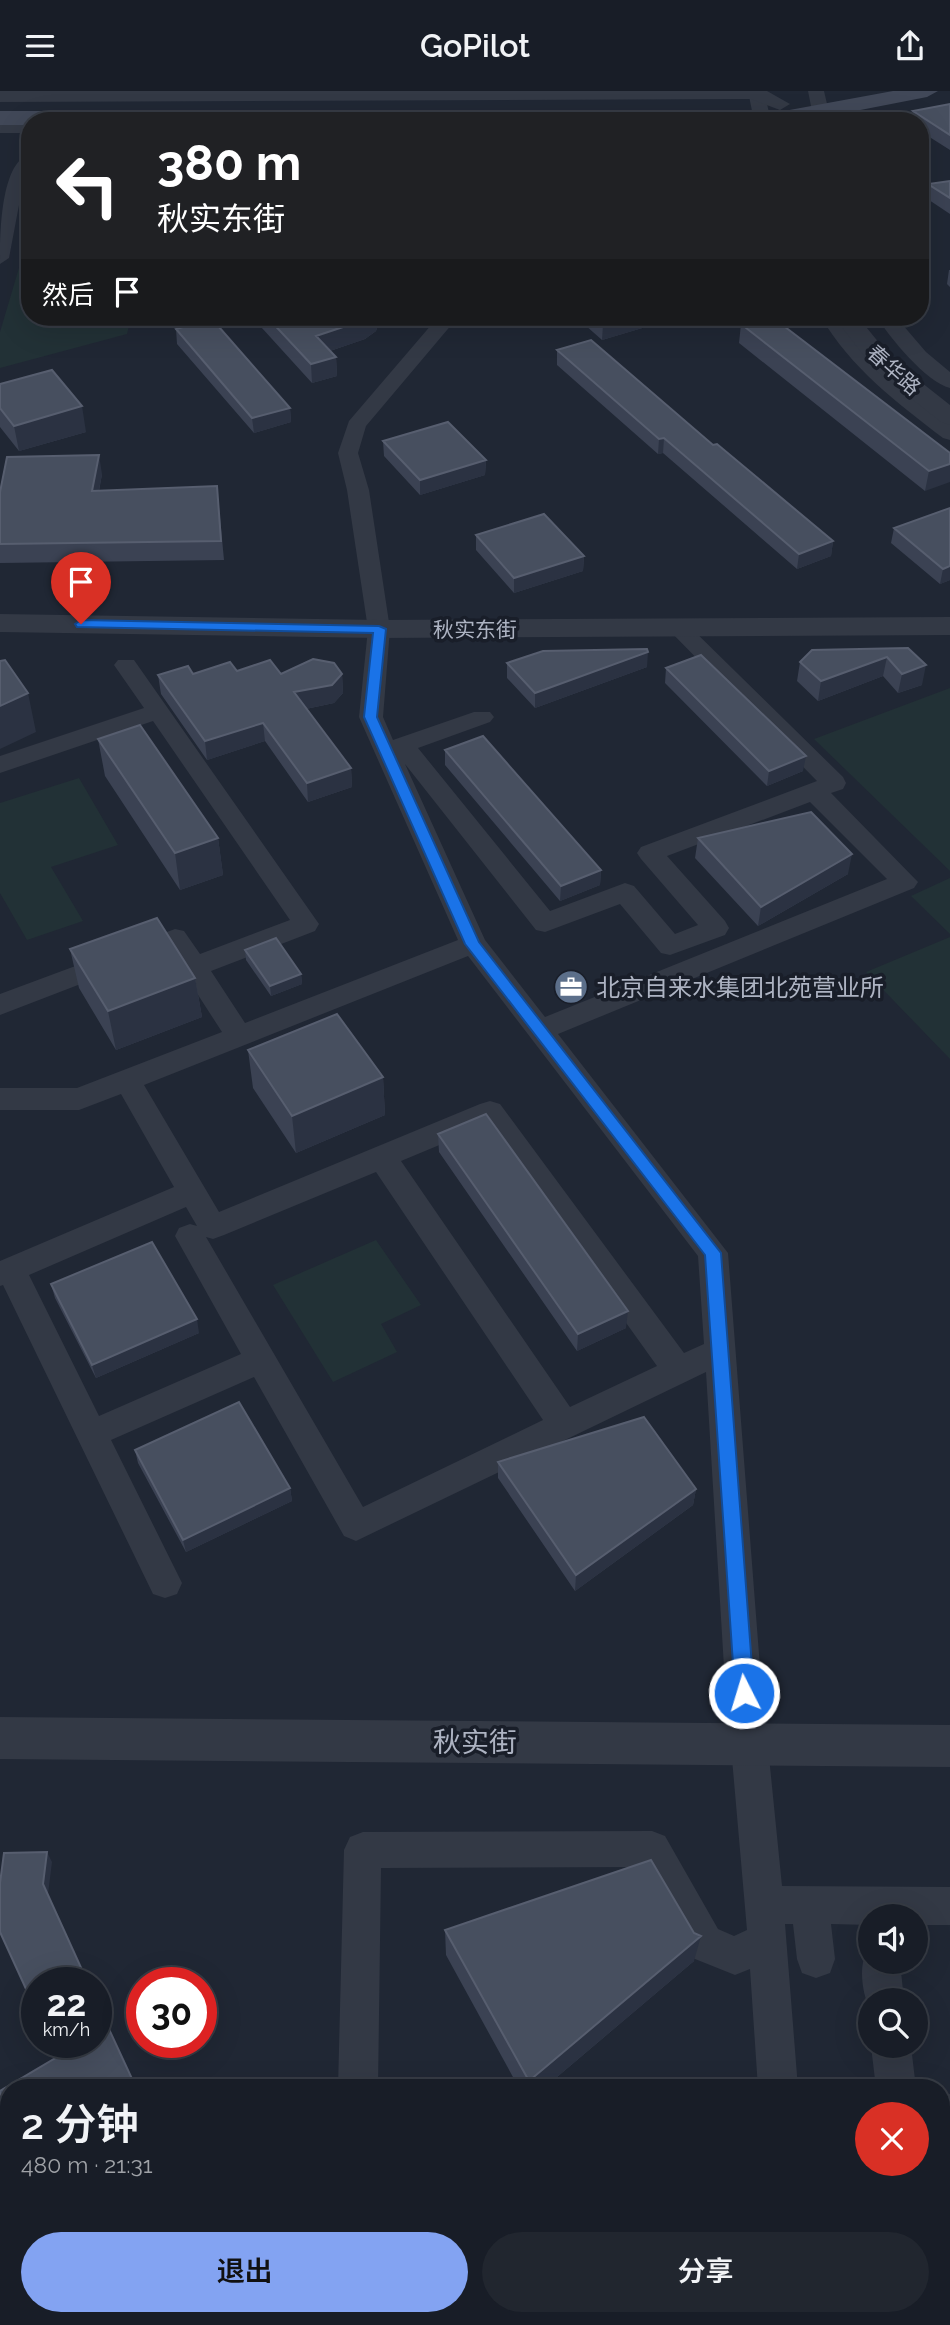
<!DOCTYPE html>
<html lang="zh">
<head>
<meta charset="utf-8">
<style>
	:root { --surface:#181d27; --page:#21262f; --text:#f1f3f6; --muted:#9fa2a7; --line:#363b44; --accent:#83a3f2 }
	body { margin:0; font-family:Raleway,"Noto Sans SC",sans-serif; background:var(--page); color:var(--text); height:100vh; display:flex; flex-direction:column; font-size:26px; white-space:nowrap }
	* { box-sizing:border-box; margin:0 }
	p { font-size:23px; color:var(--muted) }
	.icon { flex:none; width:38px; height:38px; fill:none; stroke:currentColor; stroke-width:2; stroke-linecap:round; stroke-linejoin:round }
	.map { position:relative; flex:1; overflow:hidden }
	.details { position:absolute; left:0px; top:1988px; width:950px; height:247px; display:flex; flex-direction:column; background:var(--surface); border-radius:28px 28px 0 0; box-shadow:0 7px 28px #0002,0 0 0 2px var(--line) }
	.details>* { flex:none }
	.banner { position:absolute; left:21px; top:21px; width:908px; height:214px; border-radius:28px; box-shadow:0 7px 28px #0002,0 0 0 2px var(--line); background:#202124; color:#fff; overflow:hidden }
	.fabs { position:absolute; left:858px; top:1813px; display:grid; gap:14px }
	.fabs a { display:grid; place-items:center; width:70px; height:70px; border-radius:50%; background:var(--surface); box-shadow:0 7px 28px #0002,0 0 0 2px var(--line); font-size:35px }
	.speed { position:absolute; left:21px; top:1876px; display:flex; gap:14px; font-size:35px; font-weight:700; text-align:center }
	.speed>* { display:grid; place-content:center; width:91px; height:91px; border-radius:50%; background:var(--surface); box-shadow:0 7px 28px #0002,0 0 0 2px var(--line); line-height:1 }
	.speed small { font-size:18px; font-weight:400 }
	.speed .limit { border:10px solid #d22; background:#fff; color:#111 }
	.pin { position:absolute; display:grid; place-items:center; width:60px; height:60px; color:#fff; margin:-72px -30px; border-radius:50% 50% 50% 0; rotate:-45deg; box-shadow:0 0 7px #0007 }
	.pin .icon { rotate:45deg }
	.me { position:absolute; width:77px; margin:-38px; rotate:355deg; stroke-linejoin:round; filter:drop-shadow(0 0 5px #0008) }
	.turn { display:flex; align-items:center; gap:24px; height:147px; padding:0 21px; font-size:32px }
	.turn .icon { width:91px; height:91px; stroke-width:2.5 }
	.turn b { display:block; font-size:49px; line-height:60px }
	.then { display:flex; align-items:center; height:66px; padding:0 21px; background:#0003; gap:14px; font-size:26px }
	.round { display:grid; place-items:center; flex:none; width:74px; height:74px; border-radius:37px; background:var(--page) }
	.overview { display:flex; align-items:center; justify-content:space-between; height:119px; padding:0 21px }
	h1 { font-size:42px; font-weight:600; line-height:52px }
	.button { display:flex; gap:14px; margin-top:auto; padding:14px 21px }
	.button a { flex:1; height:80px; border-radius:42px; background:var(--accent); color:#111; font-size:28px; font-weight:600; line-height:80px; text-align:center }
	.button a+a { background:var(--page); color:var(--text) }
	header { display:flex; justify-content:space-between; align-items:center; height:91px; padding:0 21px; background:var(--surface); font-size:32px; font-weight:600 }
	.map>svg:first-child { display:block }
	.green { fill:#223136 }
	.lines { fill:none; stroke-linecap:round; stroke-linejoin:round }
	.minor { fill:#333945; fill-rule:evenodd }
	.tertiary { fill:#333945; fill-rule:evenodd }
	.secondary { fill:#414858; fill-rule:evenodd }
	.wall { fill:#3b4253 }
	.shaded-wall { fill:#2b3242 }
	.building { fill:#474f5f; stroke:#575e6f; stroke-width:2 }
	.route { fill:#1a73e8; stroke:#114b97; stroke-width:2 }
	.labels { text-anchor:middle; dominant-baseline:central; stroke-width:7; stroke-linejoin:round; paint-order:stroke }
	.far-street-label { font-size:21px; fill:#adb3c2; stroke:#191e29 }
	.poi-label { font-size:24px; fill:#adb3c2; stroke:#191e29; text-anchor:start }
	.near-street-label { font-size:28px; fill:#adb3c2; stroke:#191e29 }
</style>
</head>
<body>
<header><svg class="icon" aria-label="menu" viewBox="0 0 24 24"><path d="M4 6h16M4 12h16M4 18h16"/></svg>GoPilot<svg class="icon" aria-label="share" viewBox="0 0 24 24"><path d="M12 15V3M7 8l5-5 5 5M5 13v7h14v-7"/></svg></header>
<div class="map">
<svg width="950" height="2234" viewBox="0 0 950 2234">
	<rect width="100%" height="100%" fill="#202734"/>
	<path class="green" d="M29 143 30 226H131L127 243 0 277V241Z
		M950 597V780L814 648Z
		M79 687 118 754 51 776 83 830 27 849 0 802V712Z
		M950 787V843L911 805Z
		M950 846V968L866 881Z
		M376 1149 421 1214 381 1233 397 1261 333 1291 273 1194Z"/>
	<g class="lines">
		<path class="minor" d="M748 0H764L771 30H754Z
			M808 0H824L831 30H814Z
			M30 63V79L19 114 9 167 0 173C0 146 0 71 30 63Z
			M438 226H458L366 335 358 362 369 399 390 538 383 626 393 649 474 621H490L494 626 490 631 418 657 550 820 625 792 634 795 675 843 698 834 641 768 637 762 641 756 817 690 666 536 669 531H685L843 686 846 692 843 698 831 702 918 791 914 797 558 943 728 1162 760 1576 782 1795 950 1796V1834H915V1825H870V1834L831 1833 835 1868 830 1882 816 1887 802 1882 797 1868 793 1833H785L798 1997H758L750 1878 735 1884 690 1866 642 1776 381 1777 378 1997H338L344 1759 350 1746 363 1741 652 1740 665 1745 718 1838 734 1845 747 1839 724 1576 706 1281 356 1450 344 1445 254 1286 111 1349 182 1492 177 1503 165 1507 153 1503 3 1194 0 1195V1170L174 1096 121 1003 79 1019H0V997H77L222 941 169 859 0 924V903L175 838 184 840 200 863 290 829 153 630 0 682V665L144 617 114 574 118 569H134L319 833 315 840 211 880 245 932 458 849 359 626 368 538 347 399 338 362 349 330ZM405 673 536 839 545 841 620 813 661 862 670 864 725 844 729 837 725 830 667 765 810 711 887 788 545 926 485 849ZM468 865 698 1165 704 1253 684 1262 500 1013 490 1010 480 1013 219 1121 144 994ZM485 1035 657 1275 570 1316 401 1070ZM376 1081 543 1329 363 1416 206 1146 213 1148 224 1144ZM186 1116 197 1135 190 1133 179 1137 175 1145 241 1263 99 1325 29 1184Z
			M821 226H839L876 271 950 333V349L943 347C897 312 850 276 821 226Z
			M877 226H896L926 261 950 281V297C926 291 889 246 877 226Z
			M870 1856V1871H900L904 1909H870V1919C862 1902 857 1871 870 1856Z
			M871 1955H911L916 1997H876Z
			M942 2003H950V2043H942Z
			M332 2226H374V2234H332Z
			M774 2226H816L817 2234H775Z"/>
		<path class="tertiary" d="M0 0H767L790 13 780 19 751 8 0 11Z
			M0 30H30V42H0Z
			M834 226H858L893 269 950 314V334L941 331 875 279Z
			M0 523 379 529 950 526V544L379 547 0 541Z
			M0 1626 950 1634V1676L0 1668Z"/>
		<path class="secondary" d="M893 0H938L927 6 804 30H30V34H0V20H784Z"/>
	</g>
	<path class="wall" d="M950 13V59L920 40V30H911L913 20Z
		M950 90V123L926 107 928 93Z
		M949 179H950V196L947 193Z
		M252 226H379V231L376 240 365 248 330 260 336 266 337 285 312 292Z
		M576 226H660L659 232 602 249Z
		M741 233 950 362 925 400 739 252Z
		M176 238 290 317 291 331 254 342 177 253Z
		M557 259 713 354 833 450 831 465 797 478 663 362 658 363 557 274Z
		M0 293 86 341 19 360 0 336Z
		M383 350 486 369 485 384 420 404 384 365Z
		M102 383 99 400 217 395 224 469 0 472V401Z
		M950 417V489L940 493 891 452 894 437Z
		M476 444 584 465 583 480 514 502 476 459Z
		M908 557 922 594 898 602 883 585 818 610 797 590 800 571Z
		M507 572 647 576 535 617 507 587Z
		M666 577 803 680 767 695 665 592Z
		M237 580 281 583H342L343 602 334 612 306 618 351 677 352 696 308 711 265 650 207 669 161 603 158 584Z
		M98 648 218 747 223 784 180 799 105 685Z
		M445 659 601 779 600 794 560 810 445 674Z
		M698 747 848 783 758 835 695 767Z
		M70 858 195 887 202 926 116 959 79 897Z
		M245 859 301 883 302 893 271 905 246 869Z
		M248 959 383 986 385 1024 296 1062 253 997Z
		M438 1043 626 1237 577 1260 439 1061Z
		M51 1193 199 1242 96 1287 55 1207Z
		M135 1359 290 1397 292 1410 186 1461 138 1372Z
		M498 1371 696 1398 693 1414 575 1500 498 1387Z
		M445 1839 694 1870 544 1997H519L446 1864Z
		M96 1909 133 1990 236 1991 238 1997H9V2144H0V2000L57 1966 50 1951H96Z"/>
	<path class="shaded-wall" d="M369 226H379V231L376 240 365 248 318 264 316 245Z
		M633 226H660L659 232 602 249 603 234Z
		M336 266 337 285 312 292 311 273Z
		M82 315 86 341 19 360 14 335Z
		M290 317 291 331 254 342 252 327Z
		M664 347 663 362 658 363 659 348Z
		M99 364 102 383 95 419 92 400Z
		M486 369 485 384 420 404V389Z
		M950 373V391L925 400 929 380Z
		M833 450 831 465 797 478 799 463Z
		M584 465 583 480 514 502V487Z
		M950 475V489L940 493 943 478Z
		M648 561 647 576 535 617V602Z
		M887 566 883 585 818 610 821 590Z
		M926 574 922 594 898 602 902 583Z
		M342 583 343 602 334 612 296 620 294 601Z
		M28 602 36 641 0 658V615Z
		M263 632 265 650 207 669 205 650Z
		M806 665 803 680 767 695 769 680Z
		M351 677 352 696 308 711 307 692Z
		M218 747 223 784 180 799 175 762Z
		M852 763 848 783 758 835 761 816Z
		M601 779 600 794 560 810 561 795Z
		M301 883 302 893 271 905 270 895Z
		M195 887 202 926 116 959 108 920Z
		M383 986 385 1024 296 1062 292 1025Z
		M628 1220 626 1237 577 1260 578 1243Z
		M197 1228 199 1242 96 1287 92 1274Z
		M290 1397 292 1410 186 1461 183 1449Z
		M696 1398 693 1414 575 1500 576 1484Z
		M47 1761 52 1771 48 1803 43 1793Z
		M701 1845 694 1870 544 1997H528L529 1990Z
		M219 2226H223L222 2234H218Z"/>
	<path class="building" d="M950 13V44L913 20Z
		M950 90V107L928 93Z
		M267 226H369L364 229 316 245 336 266 311 273Z
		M593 226H633L603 234Z
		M766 226H772L950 362V373L929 380 741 233Z
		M212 228 290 317 252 327 176 238Z
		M591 249 713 354 717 353 833 450 799 463 664 347 659 348 557 259Z
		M52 279 82 315 14 335 0 317V293Z
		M448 331 486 369 420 389 383 350Z
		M99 364 92 400 217 395 221 450 0 453V401L7 366Z
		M950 417V475L943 478 894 437Z
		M544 423 584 465 514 487 476 444Z
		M908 557 926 574 902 583 887 566 821 590 800 571 812 559Z
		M647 558 648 561 535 602 507 572 543 560Z
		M701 564 806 665 769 680 666 577Z
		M313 568 334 572 342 583 332 594 294 601 351 677 307 692 263 632 205 650 158 584 188 575 193 583 230 571 237 580 270 569 281 583Z
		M5 569 28 602 0 615V570Z
		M140 634 218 747 175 762 98 648Z
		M483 645 601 779 561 795 445 659Z
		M811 721 852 763 761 816 698 747Z
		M157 827 195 887 108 920 70 858Z
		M276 847 301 883 270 895 245 859Z
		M337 923 383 986 292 1025 248 959Z
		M486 1023 628 1220 578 1243 438 1043Z
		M152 1151 197 1228 92 1274 51 1193Z
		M239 1311 290 1397 183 1449 135 1359Z
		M644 1326 696 1398 576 1484 498 1371Z
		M47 1761 43 1793 88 1892H37V1922L0 1841V1792L4 1762Z
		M651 1769 694 1842 701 1845 529 1990 445 1839Z
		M96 1910 133 1990 236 1991V1997H9V2137H0V2000L57 1966 50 1951H96Z
		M121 2226H219L218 2234H120Z"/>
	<path class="route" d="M81 529 379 535 386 538 377 626 479 851 721 1162 754 1602 751 1608 744 1611 738 1608 735 1602 705 1164 465 853 364 626 373 542 77 536 75 533Z"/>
	<defs>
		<g id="office-disc" transform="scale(1.75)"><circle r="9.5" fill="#5c6f8a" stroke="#191e29"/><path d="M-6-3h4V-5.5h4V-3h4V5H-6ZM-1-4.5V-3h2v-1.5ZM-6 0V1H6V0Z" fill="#fff"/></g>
	</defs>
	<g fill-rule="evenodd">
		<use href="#office-disc" x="571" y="896"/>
	</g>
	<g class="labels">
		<g class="far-street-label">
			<text transform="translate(894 279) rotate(42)">春华路</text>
			<text x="475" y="538">秋实东街</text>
		</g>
		<g class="poi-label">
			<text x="596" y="896">北京自来水集团北苑营业所</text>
		</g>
		<g class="near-street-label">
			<text x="475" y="1651">秋实街</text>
		</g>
	</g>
</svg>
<div class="fabs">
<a><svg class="icon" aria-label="sound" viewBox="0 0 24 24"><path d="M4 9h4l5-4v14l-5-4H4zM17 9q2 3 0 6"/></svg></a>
<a><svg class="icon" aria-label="search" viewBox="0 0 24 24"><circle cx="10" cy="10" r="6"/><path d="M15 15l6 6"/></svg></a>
</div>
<div class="speed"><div>22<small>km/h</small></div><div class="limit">30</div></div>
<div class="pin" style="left:81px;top:533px;background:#d93025"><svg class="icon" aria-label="arrive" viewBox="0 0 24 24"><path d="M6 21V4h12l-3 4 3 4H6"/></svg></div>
<svg class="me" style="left:744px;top:1602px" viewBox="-20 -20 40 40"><circle r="17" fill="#1a73e8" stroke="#fff" stroke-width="3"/><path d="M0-11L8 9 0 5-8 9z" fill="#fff"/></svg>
<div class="banner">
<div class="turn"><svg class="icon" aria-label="left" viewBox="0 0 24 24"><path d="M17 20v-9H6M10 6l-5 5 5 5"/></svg><div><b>380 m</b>秋实东街</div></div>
<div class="then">然后<svg class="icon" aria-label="arrive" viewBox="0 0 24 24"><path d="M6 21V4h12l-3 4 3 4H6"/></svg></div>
</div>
<section class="details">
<div class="overview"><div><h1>2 分钟</h1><p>480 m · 21:31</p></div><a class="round" style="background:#d93025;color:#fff"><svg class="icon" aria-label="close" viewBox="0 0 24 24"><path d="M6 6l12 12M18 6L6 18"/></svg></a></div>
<div class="button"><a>退出</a><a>分享</a></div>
</section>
</div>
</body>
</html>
